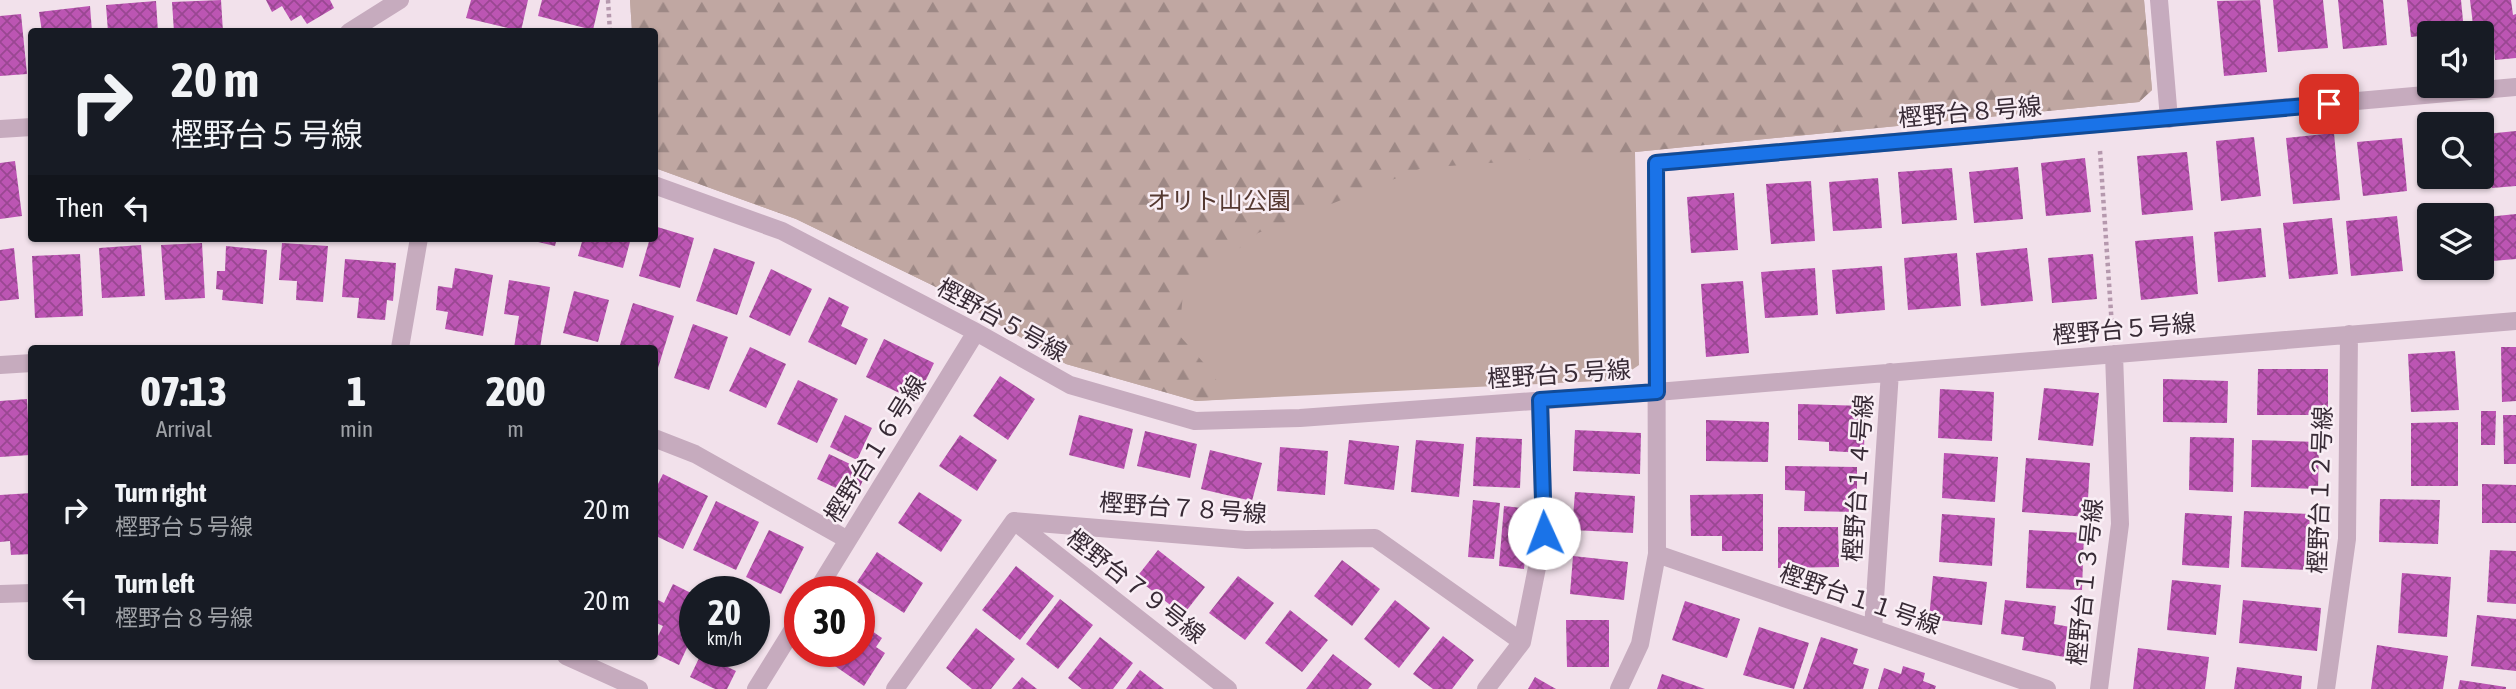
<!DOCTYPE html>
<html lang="en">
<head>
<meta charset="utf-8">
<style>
	:root { --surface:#171b24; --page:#20242c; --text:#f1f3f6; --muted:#9ea1a6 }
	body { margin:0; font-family:"Asap Condensed","Noto Sans JP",sans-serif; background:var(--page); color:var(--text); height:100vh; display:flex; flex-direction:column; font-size:26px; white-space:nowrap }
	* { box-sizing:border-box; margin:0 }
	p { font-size:23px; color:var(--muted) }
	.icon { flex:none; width:38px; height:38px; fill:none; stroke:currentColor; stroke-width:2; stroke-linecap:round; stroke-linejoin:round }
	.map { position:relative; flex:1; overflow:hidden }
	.drawer { position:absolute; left:28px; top:345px; width:630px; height:315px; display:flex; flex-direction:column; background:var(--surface); border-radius:7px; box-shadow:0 2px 5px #0004 }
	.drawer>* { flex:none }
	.banner { position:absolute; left:28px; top:28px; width:630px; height:214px; border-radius:7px; box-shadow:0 2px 5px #0004; background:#171b24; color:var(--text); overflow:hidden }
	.tools { position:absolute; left:2417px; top:21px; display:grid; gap:14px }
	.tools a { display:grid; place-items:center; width:77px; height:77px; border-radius:7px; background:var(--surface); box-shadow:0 2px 5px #0004; font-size:35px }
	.speed { position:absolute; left:679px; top:576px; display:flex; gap:14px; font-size:35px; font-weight:700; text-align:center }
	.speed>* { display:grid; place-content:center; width:91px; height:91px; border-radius:50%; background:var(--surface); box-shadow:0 2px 5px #0004; line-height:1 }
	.speed small { font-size:18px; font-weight:400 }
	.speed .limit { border:10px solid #d22; background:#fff; color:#111 }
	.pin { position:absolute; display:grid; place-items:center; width:60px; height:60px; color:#fff; margin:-30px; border-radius:14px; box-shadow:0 4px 10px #0006 }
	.me { position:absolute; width:77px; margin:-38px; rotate:358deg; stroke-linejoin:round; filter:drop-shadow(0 0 5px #0008) }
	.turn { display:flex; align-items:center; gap:24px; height:147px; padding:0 28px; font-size:32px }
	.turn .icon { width:91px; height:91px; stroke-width:2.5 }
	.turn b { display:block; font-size:49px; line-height:60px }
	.then { display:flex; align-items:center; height:66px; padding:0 28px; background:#0003; gap:14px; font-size:26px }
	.eta { display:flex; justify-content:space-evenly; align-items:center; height:119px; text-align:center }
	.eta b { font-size:42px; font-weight:800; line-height:49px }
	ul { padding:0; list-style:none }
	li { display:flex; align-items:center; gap:21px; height:91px; padding:0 28px }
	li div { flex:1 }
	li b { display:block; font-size:26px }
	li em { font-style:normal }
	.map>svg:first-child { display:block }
	.green { fill:#c0a7a2 }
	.forest { fill:url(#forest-firs) }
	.building { fill:url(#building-cross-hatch) }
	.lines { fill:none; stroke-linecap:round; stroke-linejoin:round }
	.path { stroke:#b598ad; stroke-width:4.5; stroke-dasharray:3.5 3.5; stroke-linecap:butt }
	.minor { stroke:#c6abbe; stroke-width:18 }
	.route-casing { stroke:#114b97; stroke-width:18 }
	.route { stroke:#1a73e8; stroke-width:12 }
	.labels { text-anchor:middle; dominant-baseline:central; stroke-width:5; stroke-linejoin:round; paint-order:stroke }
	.street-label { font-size:24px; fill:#382b36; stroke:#f9eef5 }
	.park-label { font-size:24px; fill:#553931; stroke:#f9eef5 }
</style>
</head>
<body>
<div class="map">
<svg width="2516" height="689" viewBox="0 0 2516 689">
	<defs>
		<pattern id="forest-firs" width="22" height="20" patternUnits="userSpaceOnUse" patternTransform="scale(1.75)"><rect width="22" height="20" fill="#c0a7a2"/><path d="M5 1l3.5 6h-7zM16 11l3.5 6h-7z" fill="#9d8885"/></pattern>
		<pattern id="building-cross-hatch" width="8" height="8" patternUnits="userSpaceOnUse" patternTransform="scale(1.75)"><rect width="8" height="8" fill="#bc55b3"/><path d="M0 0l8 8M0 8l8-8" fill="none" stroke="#9a4792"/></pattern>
	</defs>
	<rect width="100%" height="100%" fill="#f2e1eb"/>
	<path class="green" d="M630 0H2144L2152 90 2139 102 1635 152 1639 365 1617 380 1196 401 1066 364 934 286 796 219 655 168 654 32 632 31Z"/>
	<path class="forest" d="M630 0H2144L2152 90 2139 102 1635 152 1422 168 1258 233 1183 294 1179 335 1210 370 1228 399 1196 401 1066 364 934 286 796 219 655 168 654 32 632 31Z"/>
	<path class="building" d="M221 0 223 32H174L172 2Z
		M266 0H330L334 8 307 24 301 15 291 21 282 6 272 12Z
		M471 0H528L521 31 466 18Z
		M542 0H600L593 30 538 16Z
		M2260 0 2267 72 2224 76 2217 1Z
		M2273 0H2323L2328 48 2278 52Z
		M2338 0H2383L2387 45 2343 49Z
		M2407 0H2461L2464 31 2411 37Z
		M2470 0H2511L2513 15 2516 14V58L2495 60 2493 36 2482 37V33H2474Z
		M156 1 158 32H108L106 5Z
		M90 6 92 32H42L39 12Z
		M21 14 27 74 0 76V16Z
		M2516 131V186L2492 188 2486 134Z
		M2334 133 2340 200 2293 204 2286 138Z
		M2429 134V177H2474V181L2422 186 2417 136Z
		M2254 137 2261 196 2221 201 2216 141Z
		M2402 138 2407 191 2363 196 2357 142Z
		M2187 152 2193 210 2142 215 2137 156Z
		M2085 158 2091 212 2046 216 2041 163Z
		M15 161 22 216 0 219V163Z
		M2018 167 2023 219 1974 223 1969 172Z
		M1952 168 1957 220 1902 224 1898 172Z
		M1878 178 1882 228 1833 231 1829 182Z
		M1811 181 1815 241 1771 244 1766 184Z
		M1734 193 1738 250 1691 253 1687 197Z
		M2471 209 2472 215H2429L2428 213Z
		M2516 214V259L2492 261 2487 217Z
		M2397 216 2403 271 2351 276 2346 221Z
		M2332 218 2338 274 2289 279 2283 223Z
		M654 226 694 238 680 288 639 276 650 238H654Z
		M2261 228 2266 277 2218 282 2214 232Z
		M2193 236 2198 294 2141 300 2135 241Z
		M521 238H557L555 246Z
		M583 238H631L623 268 578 256Z
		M202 243 205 298 165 300 161 245Z
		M282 243 328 246 323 302 296 300 297 281 279 280Z
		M141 245 145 296 102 298 99 248Z
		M226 246 267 250 263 304 222 300 223 290 216 289 217 271H225Z
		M14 248 19 299 0 301V250Z
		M714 248 755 262 737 315 696 301Z
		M2027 248 2033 301 1981 306 1976 253Z
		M1957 253 1961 306 1908 310 1904 258Z
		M80 254 83 316 35 318 32 256Z
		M2093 254 2097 299 2052 303 2048 258Z
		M345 259 396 263 393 301 387 300 385 320 357 318 359 298 342 297Z
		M1882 266 1885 310 1836 314 1832 270Z
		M455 268 493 275 483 336 445 329 448 312 436 310 438 286 452 288Z
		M1815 268 1818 315 1765 318 1761 272Z
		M771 269 812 289 790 336 749 317Z
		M509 280 550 287 540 348H514L519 316 504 314Z
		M1743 281 1749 353 1706 357 1701 284Z
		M574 291 609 300 598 342 563 333Z
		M829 297 849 307 841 326 868 339 856 365 808 342Z
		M633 303 674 316 658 368 654 366V348H619Z
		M693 324 728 337 709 390 674 378Z
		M884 339 934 363 916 401 866 377Z
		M750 347 786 364 766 408 729 391Z
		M2501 347H2516V401L2502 402Z
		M2455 351 2459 410 2411 412 2408 354Z
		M2258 369H2328V415H2257Z
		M1000 376 1035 399 1008 440 973 416Z
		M2163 379 2228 381 2227 423 2163 422Z
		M798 380 838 399 817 443 777 424Z
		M2044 388 2099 393 2093 446 2038 440Z
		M1940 389 1994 392 1992 441 1938 438Z
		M27 399 30 455 0 457V401Z
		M1798 404 1865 406 1864 453 1829 451V442L1798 440Z
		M2481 411H2496L2495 445H2481Z
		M845 415 872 428 857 460 830 447Z
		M1079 415 1133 429 1124 469 1069 455Z
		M2503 415H2516V464H2504Z
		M1706 420 1769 422 1768 462 1706 461Z
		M2458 422V486H2411V423Z
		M1575 430 1641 433 1640 474 1573 471Z
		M1145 431 1197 444 1190 478 1137 466Z
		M960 435 997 460 977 491 939 466Z
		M1476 437 1522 439 1520 488 1473 486Z
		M2190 437 2234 438 2233 492 2189 490Z
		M1349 440 1399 446 1394 490 1344 484Z
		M1416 440 1464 444 1459 497 1411 492Z
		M2252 440 2319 442 2318 489 2251 487Z
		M1280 447 1328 451 1325 495 1277 491Z
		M1210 450 1262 463 1252 501 1201 489Z
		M1944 453 1998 457 1995 502 1942 498Z
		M829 454 867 472 855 497 817 479Z
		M2026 458 2090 463 2087 517 2022 512Z
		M1785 466 1857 467V512L1804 511 1805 491 1785 490Z
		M663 474 708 496 683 549 654 535V492Z
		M2482 484 2516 485V523H2482Z
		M919 492 962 520 941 552 898 523Z
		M1575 492 1635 496 1633 533 1572 530Z
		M32 493V554L11 555 10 541 0 542V495Z
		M1763 494V551H1722V536H1691L1690 495Z
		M2380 499 2440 500 2438 544 2379 542Z
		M1473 500 1500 503 1494 559 1468 557Z
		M716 501 759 522 736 570 693 550Z
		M1504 506 1530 509 1524 569 1499 566Z
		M2244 511 2310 514 2307 570 2241 567Z
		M2185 513 2232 516 2229 568 2182 565Z
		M1942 514 1995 518 1992 566 1939 562Z
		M1778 527H1838L1839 567 1778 568Z
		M769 530 804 547 781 594 746 577Z
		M2029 530 2084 533 2082 590 2026 588Z
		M1158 550 1205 587 1183 615 1136 578Z
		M2490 550 2516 551V604L2487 602Z
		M877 552 923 583 904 613 857 582Z
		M1573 556 1628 562 1624 600 1570 594Z
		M1342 560 1380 589 1352 626 1314 596Z
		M1016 566 1054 596 1020 640 982 610Z
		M2402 573 2451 577 2447 637 2398 633Z
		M1238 576 1274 603 1245 640 1209 613Z
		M1933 576 1987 582 1982 625 1929 619Z
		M2172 580 2221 585 2216 635 2167 630Z
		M673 584 695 595V641L691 639 679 665 654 653V644L663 626 654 622V607L658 600 664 603Z
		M1060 599 1093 625 1058 669 1026 644Z
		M1395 600 1430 628 1399 668 1364 639Z
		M2005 600 2056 606 2054 624 2070 627 2065 657 2022 650 2024 637 2001 634Z
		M2243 600 2321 608 2317 651 2239 643Z
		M1685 601 1740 619 1727 658 1672 640Z
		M1290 610 1328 640 1302 672 1265 643Z
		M2477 615 2516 619V671L2471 666Z
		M1566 620H1609V667H1567Z
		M859 622 882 638 876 647 885 653 864 686 816 653 859 651Z
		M1759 627 1809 643 1794 689 1743 675Z
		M976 628 1015 659 991 689H972L946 668Z
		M1443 636 1474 660 1452 689H1433L1413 674Z
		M1100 637 1133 663 1113 689H1082L1068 678Z
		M1821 637 1858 649 1853 664 1869 669 1863 689H1803Z
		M2377 645 2448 656 2443 689H2371Z
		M2138 648 2209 657 2205 689H2133Z
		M701 654 736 671 727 689H715L690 677Z
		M1333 654 1372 684 1368 689H1306Z
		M1903 666 1925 673 1923 681 1936 686 1935 689H1878L1884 668 1901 674Z
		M2237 667 2302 676 2301 689H2234Z
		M1140 670 1164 689H1126Z
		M1662 674 1705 689H1657Z
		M1022 677 1037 689H1012Z
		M1535 677 1556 689H1528Z
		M2460 680 2506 687V689H2458Z"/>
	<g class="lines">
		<path class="path" d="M608 0 610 32
			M2100 151 2112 327"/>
		<path class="minor" d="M2159 0 2169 119
			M349 32 400 0
			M0 129 32 127
			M654 185 782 231 976 332 1070 385 1195 421 1300 418 1657 392 2516 321
			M400 348 419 238
			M0 365 32 363
			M654 438 695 454 848 540
			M1014 521 1228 689
			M1657 554 2047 689
			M816 592 976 332
			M0 594 32 593
			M1873 629 1890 372
			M566 656 639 689
			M756 689 800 618
			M895 689 1014 521 1246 540 1375 538 1522 642
			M1486 689 1522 642 1544 533 1540 400
			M1619 689 1640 644 1657 554 1656 163 2516 87
			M2099 689 2120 524 2114 354
			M2326 689 2347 539 2349 334"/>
	</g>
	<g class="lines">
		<g class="route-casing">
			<path id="route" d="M1544 533 1540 400 1657 392 1656 163 2329 104"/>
		</g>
		<use href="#route" class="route"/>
	</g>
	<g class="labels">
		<g class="street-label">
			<text transform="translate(1970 112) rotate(-5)">樫野台８号線</text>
			<text transform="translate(1002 320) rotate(29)">樫野台５号線</text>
			<text transform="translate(2124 329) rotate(-5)">樫野台５号線</text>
			<text transform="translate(1559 374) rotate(-4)">樫野台５号線</text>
			<text transform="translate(875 449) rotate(-58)">樫野台１６号線</text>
			<text transform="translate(1858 478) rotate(-86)">樫野台１４号線</text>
			<text transform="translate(2320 490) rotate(-88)">樫野台１２号線</text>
			<text transform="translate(1183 508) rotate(4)">樫野台７８号線</text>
			<text transform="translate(2085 582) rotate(-84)">樫野台１３号線</text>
			<text transform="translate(1136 586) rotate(38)">樫野台７９号線</text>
			<text transform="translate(1860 599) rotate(19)">樫野台１１号線</text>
		</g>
		<g class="park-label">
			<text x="1219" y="200">オリト山公園</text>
		</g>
	</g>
</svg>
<div class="tools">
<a><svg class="icon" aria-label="sound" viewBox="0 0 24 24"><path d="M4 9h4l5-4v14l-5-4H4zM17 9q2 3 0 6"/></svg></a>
<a><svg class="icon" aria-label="search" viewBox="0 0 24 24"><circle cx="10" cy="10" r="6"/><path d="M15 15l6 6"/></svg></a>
<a><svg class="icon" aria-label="layers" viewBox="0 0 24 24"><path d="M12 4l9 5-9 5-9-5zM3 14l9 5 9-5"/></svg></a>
</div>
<div class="speed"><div>20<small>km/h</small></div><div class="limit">30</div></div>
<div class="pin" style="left:2329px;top:104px;background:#d93025"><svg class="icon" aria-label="arrive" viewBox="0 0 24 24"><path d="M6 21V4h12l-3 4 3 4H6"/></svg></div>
<svg class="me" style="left:1544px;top:533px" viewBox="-20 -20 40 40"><circle r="19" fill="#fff"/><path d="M0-13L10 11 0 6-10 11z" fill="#1a73e8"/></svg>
<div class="banner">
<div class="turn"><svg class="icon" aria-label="right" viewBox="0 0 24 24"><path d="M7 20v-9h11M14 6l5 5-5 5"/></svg><div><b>20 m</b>樫野台５号線</div></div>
<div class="then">Then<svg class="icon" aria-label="left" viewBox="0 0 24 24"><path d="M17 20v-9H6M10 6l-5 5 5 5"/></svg></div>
</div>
<section class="drawer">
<div class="eta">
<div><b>07:13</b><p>Arrival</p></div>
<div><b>1</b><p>min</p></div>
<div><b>200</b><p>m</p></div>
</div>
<ul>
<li><svg class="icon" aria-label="right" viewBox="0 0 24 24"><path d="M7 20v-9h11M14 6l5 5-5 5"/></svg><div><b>Turn right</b><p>樫野台５号線</p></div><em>20 m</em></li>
<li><svg class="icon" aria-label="left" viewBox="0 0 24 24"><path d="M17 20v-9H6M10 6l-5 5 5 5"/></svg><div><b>Turn left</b><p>樫野台８号線</p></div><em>20 m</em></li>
</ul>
</section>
</div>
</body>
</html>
